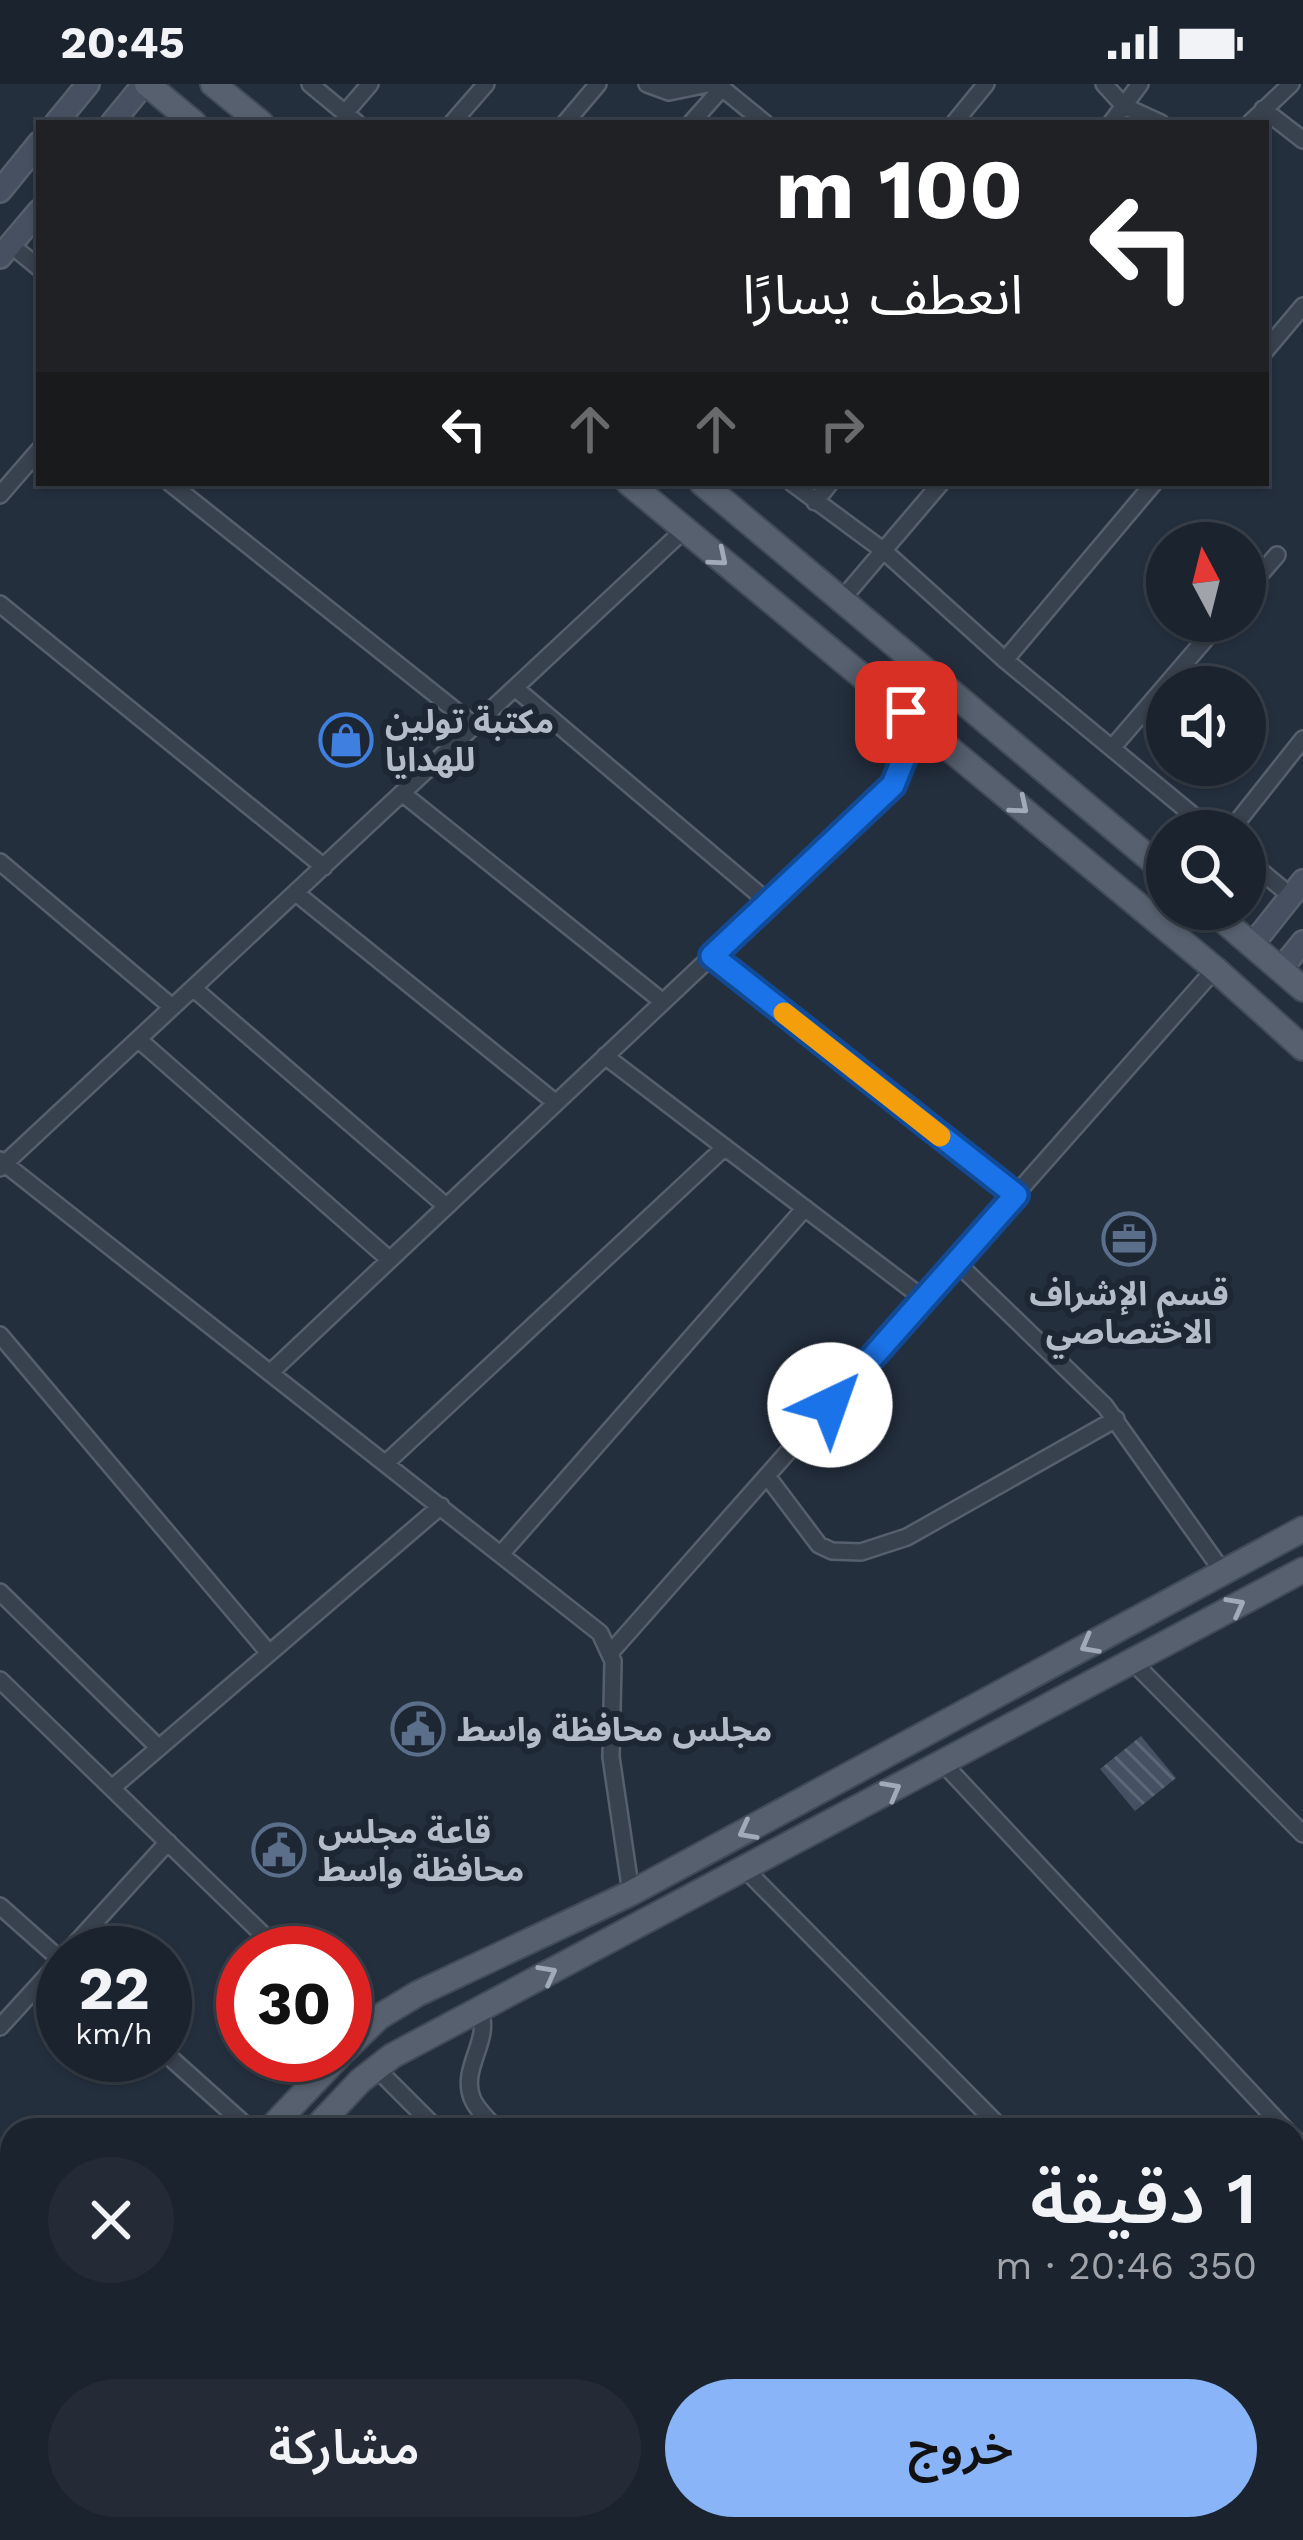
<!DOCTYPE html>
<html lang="ar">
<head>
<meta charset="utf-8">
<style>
	:root { --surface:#1b232e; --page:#242b36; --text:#f1f3f6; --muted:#a0a4aa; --line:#39404a; --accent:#8ab4f8 }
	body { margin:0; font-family:"Work Sans","Noto Sans Arabic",sans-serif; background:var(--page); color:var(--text); direction:rtl; height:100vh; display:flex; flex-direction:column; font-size:45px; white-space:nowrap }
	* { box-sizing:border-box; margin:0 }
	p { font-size:39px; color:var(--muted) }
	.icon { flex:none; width:66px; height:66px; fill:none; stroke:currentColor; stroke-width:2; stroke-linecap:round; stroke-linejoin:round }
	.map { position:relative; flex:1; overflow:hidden; direction:ltr }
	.drawer { position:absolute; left:0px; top:2034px; width:1305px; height:423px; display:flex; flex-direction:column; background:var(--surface); border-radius:36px 36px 0 0; box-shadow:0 3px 9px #0004,0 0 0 3px var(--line); direction:rtl }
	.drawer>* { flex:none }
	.top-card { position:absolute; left:36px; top:36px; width:1233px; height:366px; border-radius:0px; box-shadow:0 3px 9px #0004,0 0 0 3px var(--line); direction:rtl; background:#202124; color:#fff; overflow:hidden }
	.needle { width:78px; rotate:353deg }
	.fabs { position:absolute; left:1146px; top:438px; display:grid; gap:24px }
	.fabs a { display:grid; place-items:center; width:120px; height:120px; border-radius:50%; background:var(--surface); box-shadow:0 3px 9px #0004,0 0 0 3px var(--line); font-size:60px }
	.speed { position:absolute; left:36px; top:1842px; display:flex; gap:24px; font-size:60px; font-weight:700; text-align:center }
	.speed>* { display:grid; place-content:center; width:156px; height:156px; border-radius:50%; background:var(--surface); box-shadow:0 3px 9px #0004,0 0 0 3px var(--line); line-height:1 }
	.speed small { font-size:30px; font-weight:400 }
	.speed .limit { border:18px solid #d22; background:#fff; color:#111 }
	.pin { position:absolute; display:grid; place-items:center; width:102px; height:102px; color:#fff; margin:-51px; border-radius:24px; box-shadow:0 6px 18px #0006 }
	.me { position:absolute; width:132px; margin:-66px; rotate:42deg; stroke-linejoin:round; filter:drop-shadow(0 0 9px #0008) }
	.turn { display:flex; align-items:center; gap:42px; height:252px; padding:0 48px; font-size:54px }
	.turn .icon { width:156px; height:156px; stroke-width:2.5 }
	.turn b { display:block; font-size:84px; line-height:102px }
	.lanes { display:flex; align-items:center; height:114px; padding:0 48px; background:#0003; justify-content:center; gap:60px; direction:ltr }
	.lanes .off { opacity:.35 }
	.round { display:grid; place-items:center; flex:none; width:126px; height:126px; border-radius:63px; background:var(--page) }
	.summary { display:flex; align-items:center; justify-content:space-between; height:204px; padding:0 48px }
	h1 { font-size:72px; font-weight:600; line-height:90px }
	.primary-button { display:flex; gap:24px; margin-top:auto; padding:24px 48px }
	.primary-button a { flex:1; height:138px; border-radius:72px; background:var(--accent); color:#111; font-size:48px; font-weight:600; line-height:138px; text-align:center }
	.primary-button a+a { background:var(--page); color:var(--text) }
	.status { display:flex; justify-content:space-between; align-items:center; height:84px; padding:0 60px; background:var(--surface); direction:ltr }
	.status svg { height:33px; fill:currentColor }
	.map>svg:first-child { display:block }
	.building { fill:url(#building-back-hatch) }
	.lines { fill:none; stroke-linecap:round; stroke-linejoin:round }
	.street-casing { stroke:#565f6c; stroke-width:20 }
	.secondary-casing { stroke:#565f6c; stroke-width:26 }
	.primary-casing { stroke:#414a57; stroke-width:28 }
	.street { stroke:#38414e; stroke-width:15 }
	.secondary { stroke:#465061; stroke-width:21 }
	.primary { stroke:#56606e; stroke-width:24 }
	.oneway { stroke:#a1aab7 }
	.route-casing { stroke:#114b97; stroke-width:30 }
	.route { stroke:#1a73e8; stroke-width:21 }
	.slow { stroke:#f59e0b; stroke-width:21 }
	.labels { text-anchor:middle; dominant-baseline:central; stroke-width:12; stroke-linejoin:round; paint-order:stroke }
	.poi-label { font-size:33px; font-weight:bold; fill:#b4bcc9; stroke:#1d2633; text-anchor:start }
</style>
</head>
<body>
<div class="status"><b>20:45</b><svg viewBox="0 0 49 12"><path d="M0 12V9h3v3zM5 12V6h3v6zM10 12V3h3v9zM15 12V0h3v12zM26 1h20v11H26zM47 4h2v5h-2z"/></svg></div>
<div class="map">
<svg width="1303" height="2456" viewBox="0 0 1303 2456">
	<defs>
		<pattern id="building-back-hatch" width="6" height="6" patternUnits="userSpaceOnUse" patternTransform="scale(3)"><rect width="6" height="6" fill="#455162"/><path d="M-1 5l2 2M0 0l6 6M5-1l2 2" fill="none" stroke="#5d6877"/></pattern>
	</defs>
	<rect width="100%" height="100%" fill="#242f3e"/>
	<path class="building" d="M1141 1652 1176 1694 1135 1727 1100 1685Z"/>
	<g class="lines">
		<g class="street-casing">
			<path id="street" d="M310 0 357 39
				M647 0 669 8 708 0
				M717 0 765 39
				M1104 0 1124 22 1161 39
				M1263 25 1303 56
				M345 29 370 0
				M452 39 486 0
				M565 39 598 0
				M691 39 722 4
				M954 39 986 0
				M1111 39 1140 0
				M1250 39 1291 0
				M11 161 39 184
				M1266 266 1303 222
				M170 399 475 642
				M792 399 884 467 1005 576 1212 747
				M0 411 39 366
				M815 418 830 399
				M1245 508 1277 471
				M843 514 941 399
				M0 520 324 783
				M1005 576 1154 399
				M515 604 768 818
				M1112 664 1221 537
				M402 709 663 918
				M1230 747 1303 655
				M1245 774 1291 812
				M0 778 172 923
				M296 809 556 1019
				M712 872 1015 1111
				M193 904 446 1122
				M138 955 390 1176
				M605 972 924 1215
				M0 1076 600 1549 613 1577 611 1673 631 1809
				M0 1084 685 445
				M956 1178 1105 1322 1223 1488
				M0 1251 269 1569
				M271 1288 893 701 904 682 906 628
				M386 1379 725 1063
				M767 1392 819 1461 832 1467 861 1468 907 1453 1116 1335
				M502 1469 805 1124
				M0 1508 159 1664
				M611 1568 1215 885
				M1132 1577 1303 1750
				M0 1596 282 1869
				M942 1678 1286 2046
				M112 1704 441 1422
				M746 1786 1003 2046
				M0 1822 63 1878
				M67 1869 168 1758
				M479 1926C493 1955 460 1983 472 2014 477 2026 489 2037 498 2046
				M345 1930 363 1947
				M0 1943 63 1874
				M165 1969 251 2046
				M376 1984 438 2046
				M1293 2053 1303 2064
				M1293 2154 1303 2149
				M1293 2314 1303 2309
				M1293 2336 1303 2345
				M832 2445 843 2456
				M886 2445 897 2456
				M267 2456 278 2445
				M691 2456 702 2445
				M943 2456 954 2445
				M1000 2456 1011 2445"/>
		</g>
		<g class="secondary-casing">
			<path id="secondary" d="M56 39 88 0
				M112 39 144 0
				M0 107 39 59
				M0 173 39 127
				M1252 861 1303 797
				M1281 885 1303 858
				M0 2161 12 2170
				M302 2445 316 2456
				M355 2445 369 2456"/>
		</g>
		<g class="primary-casing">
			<path id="primary" d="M147 0 194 39
				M213 0 261 39
				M629 399 1215 885 1303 964
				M702 399 1167 789
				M1210 825 1303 905
				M345 1966 379 1933 417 1910 631 1809 1303 1445
				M269 2046 340 1971
				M314 2046 360 1997 392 1972 1303 1486
				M7 2220 12 2227
				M3 2326 12 2308
				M0 2378 12 2366"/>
		</g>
		<use href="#street" class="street"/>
		<use href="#secondary" class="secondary"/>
		<use href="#primary" class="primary"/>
	</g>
	<defs><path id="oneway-chevron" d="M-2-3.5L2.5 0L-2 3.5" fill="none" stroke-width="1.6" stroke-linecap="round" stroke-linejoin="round" transform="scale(3)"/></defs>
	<g class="oneway">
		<use href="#oneway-chevron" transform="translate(719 474) rotate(40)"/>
		<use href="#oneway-chevron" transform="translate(1020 722) rotate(40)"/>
		<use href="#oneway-chevron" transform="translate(1236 1522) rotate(-28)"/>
		<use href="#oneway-chevron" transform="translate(1089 1561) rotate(151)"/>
		<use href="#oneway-chevron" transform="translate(892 1706) rotate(-29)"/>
		<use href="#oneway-chevron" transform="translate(747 1747) rotate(152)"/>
		<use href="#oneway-chevron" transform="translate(548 1890) rotate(-28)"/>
	</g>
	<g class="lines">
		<g class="route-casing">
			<path id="route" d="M830 1321 1016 1111 712 872 893 701 906 669V628"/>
		</g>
		<use href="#route" class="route"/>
		<path class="slow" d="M784 929 940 1052"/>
	</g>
	<defs>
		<g id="shop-ring" transform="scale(2.7)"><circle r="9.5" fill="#1d2633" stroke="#3f7fe0" stroke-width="1.5"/><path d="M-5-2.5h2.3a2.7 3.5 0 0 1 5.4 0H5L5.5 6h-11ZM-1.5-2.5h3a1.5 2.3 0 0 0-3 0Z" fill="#3f7fe0"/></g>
		<g id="office-ring" transform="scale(2.7)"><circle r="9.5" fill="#1d2633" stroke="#5c6f8a" stroke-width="1.5"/><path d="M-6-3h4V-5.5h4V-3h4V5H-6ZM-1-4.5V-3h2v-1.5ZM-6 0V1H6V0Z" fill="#5c6f8a"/></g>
		<g id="civic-ring" transform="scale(2.7)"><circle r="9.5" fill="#1d2633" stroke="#5c6f8a" stroke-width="1.5"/><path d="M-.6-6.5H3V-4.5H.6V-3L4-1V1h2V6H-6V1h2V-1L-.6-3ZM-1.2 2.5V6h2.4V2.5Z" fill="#5c6f8a"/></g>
	</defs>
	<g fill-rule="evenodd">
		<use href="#shop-ring" x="346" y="656"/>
		<use href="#office-ring" x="1129" y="1155"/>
		<use href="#civic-ring" x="418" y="1645"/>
		<use href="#civic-ring" x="279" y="1766"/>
	</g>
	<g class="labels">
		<g class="poi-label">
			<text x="385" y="637">مكتبة تولين<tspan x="385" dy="38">للهدايا</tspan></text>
			<text x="1129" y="1209" text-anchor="middle">قسم الإشراف<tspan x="1129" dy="38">الاختصاصي</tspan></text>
			<text x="457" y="1645">مجلس محافظة واسط</text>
			<text x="318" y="1747">قاعة مجلس<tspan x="318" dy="38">محافظة واسط</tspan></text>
		</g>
	</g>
</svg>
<div class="fabs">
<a><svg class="needle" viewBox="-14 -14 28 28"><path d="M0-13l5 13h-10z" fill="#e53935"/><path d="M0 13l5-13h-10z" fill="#a0a4aa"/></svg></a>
<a><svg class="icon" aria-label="sound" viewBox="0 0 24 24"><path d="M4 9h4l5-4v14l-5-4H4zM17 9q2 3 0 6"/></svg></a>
<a><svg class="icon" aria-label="search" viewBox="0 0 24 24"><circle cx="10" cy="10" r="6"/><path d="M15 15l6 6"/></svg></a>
</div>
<div class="speed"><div>22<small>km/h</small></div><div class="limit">30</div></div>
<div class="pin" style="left:906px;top:628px;background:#d93025"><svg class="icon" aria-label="arrive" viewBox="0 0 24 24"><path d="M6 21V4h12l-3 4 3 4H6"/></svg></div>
<svg class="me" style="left:830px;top:1321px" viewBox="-20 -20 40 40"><circle r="19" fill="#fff"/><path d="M0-13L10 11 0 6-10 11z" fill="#1a73e8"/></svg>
<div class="top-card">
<div class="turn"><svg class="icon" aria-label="left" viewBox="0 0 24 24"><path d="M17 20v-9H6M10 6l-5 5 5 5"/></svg><div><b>100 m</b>انعطف يسارًا</div></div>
<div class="lanes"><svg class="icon" aria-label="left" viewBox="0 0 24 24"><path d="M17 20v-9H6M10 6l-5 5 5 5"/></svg><svg class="icon off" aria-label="ahead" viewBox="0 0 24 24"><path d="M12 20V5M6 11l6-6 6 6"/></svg><svg class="icon off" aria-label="ahead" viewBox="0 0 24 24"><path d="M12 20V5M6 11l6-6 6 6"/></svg><svg class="icon off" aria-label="right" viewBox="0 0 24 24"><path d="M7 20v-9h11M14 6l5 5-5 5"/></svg></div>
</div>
<section class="drawer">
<div class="summary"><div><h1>1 دقيقة</h1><p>350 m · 20:46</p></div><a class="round"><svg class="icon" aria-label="close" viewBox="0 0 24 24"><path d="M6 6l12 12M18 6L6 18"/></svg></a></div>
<div class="primary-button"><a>خروج</a><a>مشاركة</a></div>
</section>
</div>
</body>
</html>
